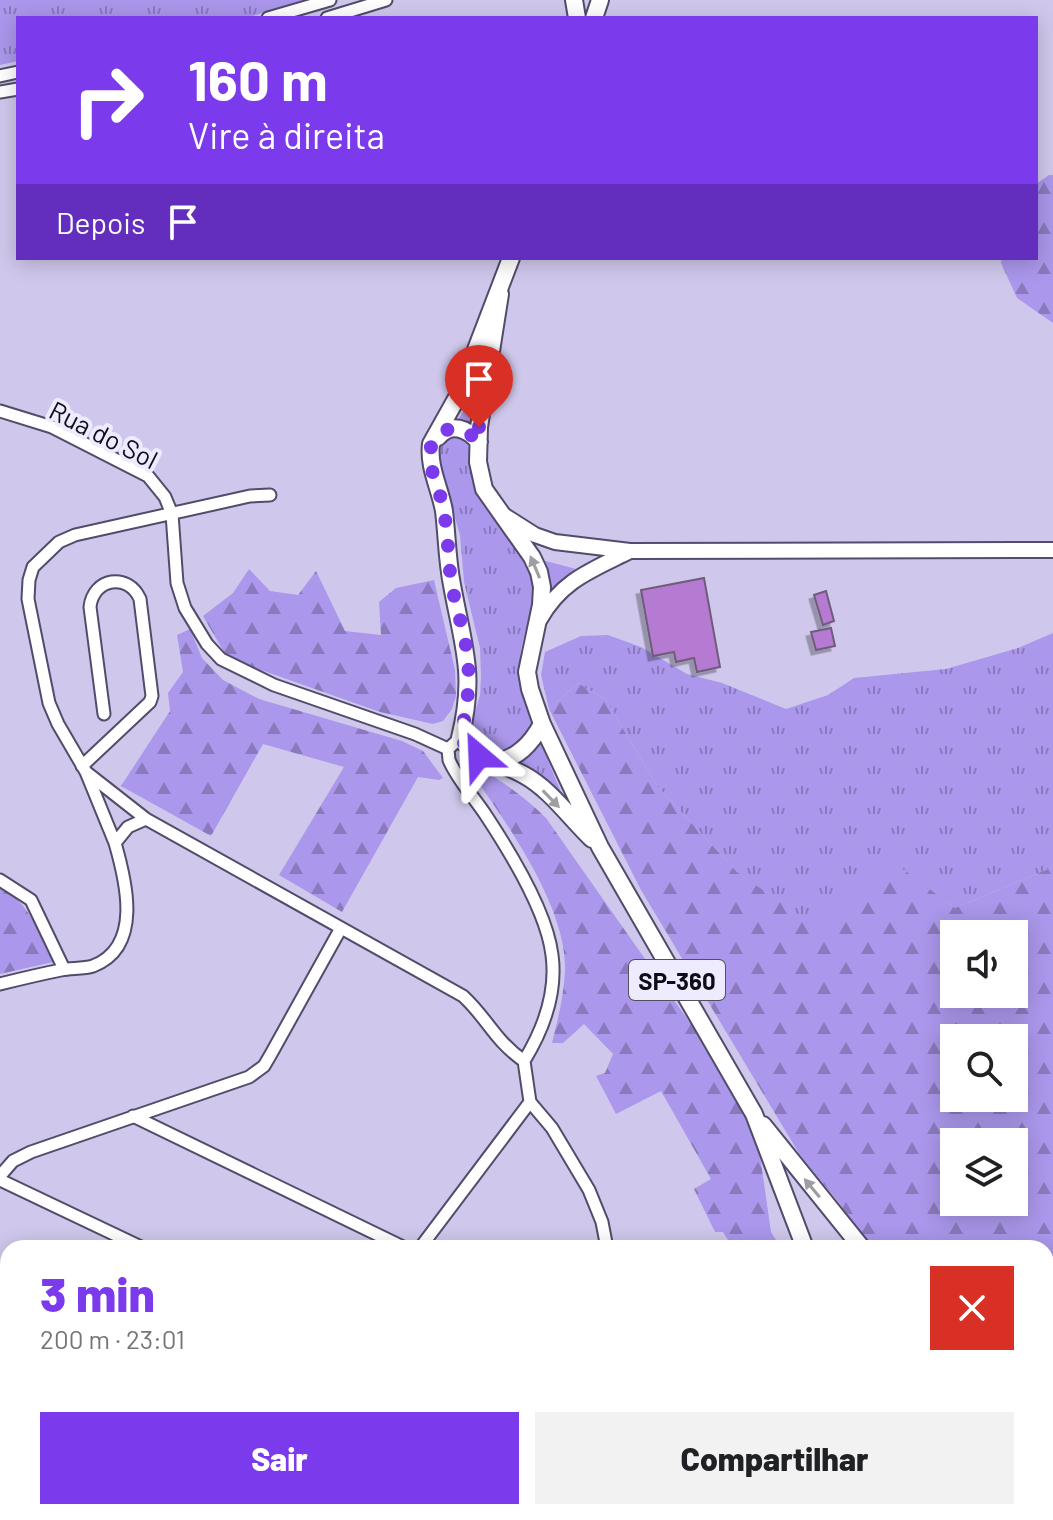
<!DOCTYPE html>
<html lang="pt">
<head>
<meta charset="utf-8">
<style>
	:root { --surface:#fff; --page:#f2f2f2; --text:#202124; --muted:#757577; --accent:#7c3aed }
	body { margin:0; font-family:Barlow,sans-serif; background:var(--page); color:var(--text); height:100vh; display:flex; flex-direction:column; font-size:30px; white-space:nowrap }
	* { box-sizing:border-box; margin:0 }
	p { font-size:26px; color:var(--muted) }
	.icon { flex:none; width:44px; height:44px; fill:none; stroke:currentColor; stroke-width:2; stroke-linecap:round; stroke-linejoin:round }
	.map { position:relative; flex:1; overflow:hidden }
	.details { position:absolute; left:0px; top:1240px; width:1054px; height:280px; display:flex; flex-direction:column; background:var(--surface); border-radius:24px 24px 0 0; box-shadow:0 4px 20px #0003 }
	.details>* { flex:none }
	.top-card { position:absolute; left:16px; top:16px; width:1022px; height:244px; border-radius:0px; box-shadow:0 4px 20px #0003; background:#7c3aed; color:#fff; overflow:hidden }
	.buttons { position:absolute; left:940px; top:920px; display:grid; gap:16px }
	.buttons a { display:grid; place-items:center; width:88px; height:88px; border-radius:0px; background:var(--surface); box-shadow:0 4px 20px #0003; font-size:40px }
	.pin { position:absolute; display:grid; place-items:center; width:68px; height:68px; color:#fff; margin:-82px -34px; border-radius:50% 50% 50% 0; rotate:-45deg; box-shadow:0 0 8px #0007 }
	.pin .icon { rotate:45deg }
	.me { position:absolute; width:88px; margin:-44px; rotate:334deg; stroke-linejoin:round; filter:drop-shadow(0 0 6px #0008) }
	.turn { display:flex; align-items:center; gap:28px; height:168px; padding:0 40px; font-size:36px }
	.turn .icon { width:104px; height:104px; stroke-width:2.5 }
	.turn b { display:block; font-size:56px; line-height:68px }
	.then { display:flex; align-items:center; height:76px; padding:0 40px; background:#0003; gap:16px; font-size:30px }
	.round { display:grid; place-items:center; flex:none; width:84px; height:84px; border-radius:0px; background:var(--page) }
	.overview { display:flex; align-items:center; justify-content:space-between; height:136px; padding:0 40px }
	h1 { font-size:48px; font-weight:800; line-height:60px; color:var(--accent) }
	.action { display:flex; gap:16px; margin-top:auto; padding:16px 40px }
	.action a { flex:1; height:92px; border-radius:0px; background:var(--accent); color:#fff; font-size:32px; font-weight:800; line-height:92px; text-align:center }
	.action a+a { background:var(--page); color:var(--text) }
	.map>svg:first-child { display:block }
	.grass { fill:url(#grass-tufts) }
	.forest { fill:url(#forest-firs); fill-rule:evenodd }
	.building { fill:#b57ad2; stroke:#6f5c79; stroke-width:2; filter:url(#shadow) }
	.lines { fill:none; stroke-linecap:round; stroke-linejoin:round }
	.street-casing { stroke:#524b6a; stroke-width:15 }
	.secondary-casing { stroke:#524b6a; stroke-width:18 }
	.primary-casing { stroke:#524b6a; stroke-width:20 }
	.street { stroke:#fff; stroke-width:11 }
	.secondary { stroke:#fff; stroke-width:14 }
	.primary { stroke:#fff; stroke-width:16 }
	.oneway { fill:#9f9ea3 }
	.route { stroke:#7c3aed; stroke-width:14; stroke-dasharray:0 25.2 }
	.labels { text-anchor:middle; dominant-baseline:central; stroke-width:8; stroke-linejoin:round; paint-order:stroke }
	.shield { fill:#efebfe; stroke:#524f5d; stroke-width:2 }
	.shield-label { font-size:24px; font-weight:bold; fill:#0f0c18 }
	.street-label { font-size:26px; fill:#0f0c18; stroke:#efebfe }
</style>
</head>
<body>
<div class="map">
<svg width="1053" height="1520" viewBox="0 0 1053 1520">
	<defs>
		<pattern id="grass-tufts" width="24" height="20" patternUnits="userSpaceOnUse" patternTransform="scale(2)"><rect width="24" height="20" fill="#ab97eb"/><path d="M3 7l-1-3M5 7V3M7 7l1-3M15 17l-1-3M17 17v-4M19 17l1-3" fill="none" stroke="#8a7abd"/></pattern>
		<pattern id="forest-firs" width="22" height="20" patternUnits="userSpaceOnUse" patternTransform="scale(2)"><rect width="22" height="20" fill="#ab97eb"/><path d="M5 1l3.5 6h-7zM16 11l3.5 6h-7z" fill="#8a7abd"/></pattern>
		<filter id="shadow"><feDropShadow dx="-4.5" dy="4.5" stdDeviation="0" flood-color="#0004"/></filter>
	</defs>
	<rect width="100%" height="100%" fill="#cfc8ec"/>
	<path class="grass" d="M0 0H306L246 18H18V61L0 65Z
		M480 384 472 427 456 423Z
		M456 434 470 442C485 473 499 505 514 536 521 550 532 565 534 581 537 610 519 637 520 665 522 707 551 720 509 753L487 750 478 742 473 732 472 722 480 695 481 676 480 648 464 582 460 535 437 456 441 441Z
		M542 560 576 569 548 592 549 580Z
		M1053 633V867L955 908 892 862 816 928 737 872 657 786 606 700 578 683 549 709 541 675 545 652 581 636 608 635 641 647 687 674 722 683 786 709 828 695 854 678 946 669 1018 648Z
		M539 739 561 792 510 765 530 753Z"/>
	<path class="forest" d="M1049 175H1053V323L1017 298 1001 263 1002 258H1036V184Z
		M249 569 270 591 298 595 316 571 345 631 381 635 379 602 396 588 434 580 455 670 456 696 452 709 443 721 433 724 380 712 236 661 224 652 203 616 233 593Z
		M190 629 202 658 223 680 259 699 402 741 423 751 443 778 439 780 418 777 342 912 279 875 344 767 263 744 211 836 121 786 170 711 168 693 183 672 177 635Z
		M578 683 606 700 657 786 737 872 816 927 892 861 955 908 1053 867V1503L1046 1504V1248H869L840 1204 800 1155 641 890 549 709ZM954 934H1014V994H954ZM954 1038H1014V1098H954ZM954 1142H1014V1202H954Z
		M466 761C495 776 522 794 546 818L754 1114 771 1232 781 1248H733L723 1232H715L694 1189 711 1179 661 1091 616 1114 596 1076 605 1073 613 1054 584 1024 563 1043H552C558 1019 564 995 565 970 567 905 501 814 464 763Z
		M0 888C29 900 40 936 53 962L0 974Z
		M309 1512H476L477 1520H305Z"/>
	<path class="building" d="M704 578 720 667 697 672 694 658 676 662 674 652 653 656 641 590Z
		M826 591 834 621 823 625 814 595Z
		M831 628 835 646 816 650 811 632Z"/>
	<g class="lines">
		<g class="street-casing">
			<path id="street" d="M268 18 330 0
				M327 18 386 0
				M0 76 18 72
				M0 92 18 89
				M0 411 52 427 148 476 165 497 172 514 177 583 185 608 207 644 221 659 274 685 415 734 448 749
				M460 738 448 749 449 760C458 781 475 798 487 817 510 852 547 913 552 955 557 992 543 1030 524 1061
				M82 766 150 702 152 696 140 599C128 572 93 578 90 607L104 714
				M86 772 58 724 49 703 28 599 29 580 33 567 59 542 75 535 250 496 270 495
				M115 843 86 772 146 819 463 996C488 1019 494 1040 524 1061
				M0 880 31 900 64 969
				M0 984C20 979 41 974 61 970 71 968 83 969 93 966 143 947 126 881 115 843L128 827 146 819
				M524 1061 530 1102 552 1128 589 1190 602 1222 607 1248
				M133 1116 405 1248
				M0 1176 13 1161 31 1152 249 1077 264 1066 271 1054 341 928
				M0 1180 143 1248
				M420 1248 530 1102
				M0 1311 8 1315
				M0 1507 17 1520
				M618 1512 621 1520
				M211 1520V1512"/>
		</g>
		<g class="secondary-casing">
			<path id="secondary" d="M505 516 535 535 555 542 630 551 1053 550
				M540 619C562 580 592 570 630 551
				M988 1512 1003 1516 1023 1517
				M1017 1519 1043 1512"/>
		</g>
		<g class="primary-casing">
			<path id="primary" d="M574 0 577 18
				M594 18 600 0
				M511 258 459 394 431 444C428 467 440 488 444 511 447 535 447 560 452 585 463 646 476 674 460 738 478 760 501 762 524 775 550 789 570 818 592 839
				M500 294 479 427 478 462 484 489 532 557 539 572 542 587 541 605 527 672 530 689 542 724 600 847 754 1114 805 1248
				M438 437C451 422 467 428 479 442
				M494 763C518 758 531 744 542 724
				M763 1125 862 1248
				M899 1512V1520
				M920 1520 921 1512"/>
		</g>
		<use href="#street" class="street"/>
		<use href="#secondary" class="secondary"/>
		<use href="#primary" class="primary"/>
	</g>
	<defs><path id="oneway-solid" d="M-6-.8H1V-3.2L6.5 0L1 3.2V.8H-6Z" transform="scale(2)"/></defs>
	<g class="oneway">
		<use href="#oneway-solid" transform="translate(535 567) rotate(-113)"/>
		<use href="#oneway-solid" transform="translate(551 799) rotate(46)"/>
		<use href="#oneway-solid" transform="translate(812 1188) rotate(-130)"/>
	</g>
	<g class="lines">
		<path class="route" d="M479 427V442C465 426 438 422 431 447 426 465 440 489 443 507 448 531 448 556 451 581 455 605 464 629 467 653 471 682 467 710 460 738L469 749 479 756"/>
	</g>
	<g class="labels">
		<rect class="shield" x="629" y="960" width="96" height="40" rx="6"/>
		<g class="shield-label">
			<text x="677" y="980">SP-360</text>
		</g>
		<g class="street-label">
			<text transform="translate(104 434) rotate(27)">Rua do Sol</text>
		</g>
	</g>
</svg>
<div class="buttons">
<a><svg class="icon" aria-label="sound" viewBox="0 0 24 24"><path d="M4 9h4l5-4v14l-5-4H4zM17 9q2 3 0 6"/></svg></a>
<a><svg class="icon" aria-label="search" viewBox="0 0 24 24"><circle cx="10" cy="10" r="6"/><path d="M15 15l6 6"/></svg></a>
<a><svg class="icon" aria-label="layers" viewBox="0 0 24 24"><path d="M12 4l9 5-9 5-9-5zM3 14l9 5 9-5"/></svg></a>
</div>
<div class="pin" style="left:479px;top:427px;background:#d93025"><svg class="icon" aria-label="arrive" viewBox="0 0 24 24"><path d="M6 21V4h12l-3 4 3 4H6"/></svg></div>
<svg class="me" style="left:479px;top:756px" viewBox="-20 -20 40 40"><path d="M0-17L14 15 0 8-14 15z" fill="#7c3aed" stroke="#fff" stroke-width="4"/></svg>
<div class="top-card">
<div class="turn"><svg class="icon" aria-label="right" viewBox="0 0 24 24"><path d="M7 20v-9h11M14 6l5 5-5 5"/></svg><div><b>160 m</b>Vire à direita</div></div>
<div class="then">Depois<svg class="icon" aria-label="arrive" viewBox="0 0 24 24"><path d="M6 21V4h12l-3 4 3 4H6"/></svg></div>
</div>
<section class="details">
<div class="overview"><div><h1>3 min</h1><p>200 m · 23:01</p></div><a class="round" style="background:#d93025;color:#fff"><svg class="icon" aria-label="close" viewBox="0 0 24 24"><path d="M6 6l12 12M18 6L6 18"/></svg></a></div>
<div class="action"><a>Sair</a><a>Compartilhar</a></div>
</section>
</div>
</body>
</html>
